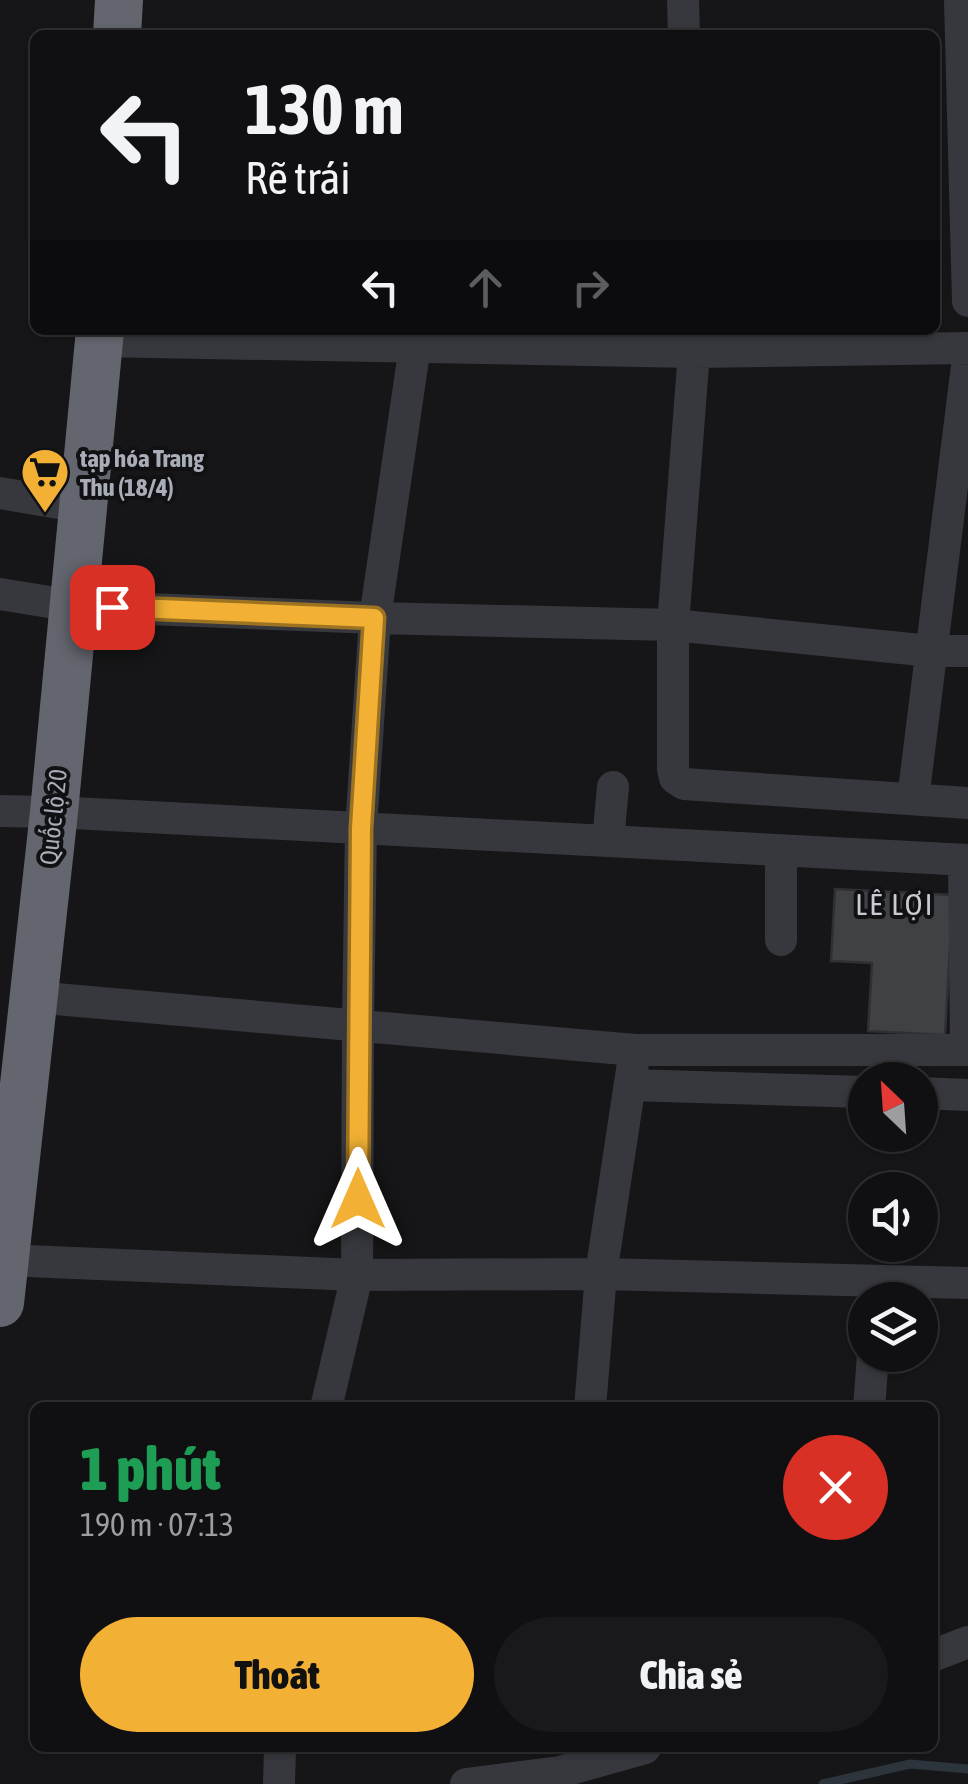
<!DOCTYPE html>
<html lang="vi">
<head>
<meta charset="utf-8">
<style>
	:root { --surface:#101012; --page:#19191b; --text:#f1f3f6; --muted:#9c9d9f; --line:#303032; --accent:#f2b134 }
	body { margin:0; font-family:"Asap Condensed",sans-serif; background:var(--page); color:var(--text); height:100vh; display:flex; flex-direction:column; font-size:38px; white-space:nowrap }
	* { box-sizing:border-box; margin:0 }
	p { font-size:32px; color:var(--muted) }
	.icon { flex:none; width:55px; height:55px; fill:none; stroke:currentColor; stroke-width:2; stroke-linecap:round; stroke-linejoin:round }
	.map { position:relative; flex:1; overflow:hidden }
	.drawer { position:absolute; left:30px; top:1402px; width:908px; height:350px; display:flex; flex-direction:column; background:var(--surface); border-radius:15px; box-shadow:0 2px 8px #0004,0 0 0 2px var(--line) }
	.drawer>* { flex:none }
	.banner { position:absolute; left:30px; top:30px; width:910px; height:305px; border-radius:15px; box-shadow:0 2px 8px #0004,0 0 0 2px var(--line); background:#101012; color:var(--text); overflow:hidden }
	.needle { width:65px; rotate:335deg }
	.controls { position:absolute; left:848px; top:1062px; display:grid; gap:20px }
	.controls a { display:grid; place-items:center; width:90px; height:90px; border-radius:50%; background:var(--surface); box-shadow:0 2px 8px #0004,0 0 0 2px var(--line); font-size:50px }
	.pin { position:absolute; display:grid; place-items:center; width:85px; height:85px; color:#fff; margin:-42px; border-radius:20px; box-shadow:0 5px 15px #0006 }
	.me { position:absolute; width:110px; margin:-55px; rotate:0deg; stroke-linejoin:round; filter:drop-shadow(0 0 8px #0008) }
	.turn { display:flex; align-items:center; gap:35px; height:210px; padding:0 50px; font-size:45px }
	.turn .icon { width:130px; height:130px; stroke-width:2.5 }
	.turn b { display:block; font-size:70px; line-height:85px }
	.lanes { display:flex; align-items:center; height:95px; padding:0 50px; background:#0003; justify-content:center; gap:50px; direction:ltr }
	.lanes .off { opacity:.35 }
	.round { display:grid; place-items:center; flex:none; width:105px; height:105px; border-radius:52px; background:var(--page) }
	.headline { display:flex; align-items:center; justify-content:space-between; height:170px; padding:0 50px }
	h1 { font-size:60px; font-weight:800; line-height:75px; color:#1e9e55 }
	.action { display:flex; gap:20px; margin-top:auto; padding:20px 50px }
	.action a { flex:1; height:115px; border-radius:60px; background:var(--accent); color:#111; font-size:40px; font-weight:800; line-height:115px; text-align:center }
	.action a+a { background:var(--page); color:var(--text) }
	.map>svg:first-child { display:block }
	.lines { fill:none; stroke-linecap:round; stroke-linejoin:round }
	.stream { stroke:#2c353c; stroke-width:9 }
	.building { fill:#404145; stroke:#303034; stroke-width:2.5 }
	.minor { stroke:#37383d; stroke-width:32 }
	.highway { stroke:#63666e; stroke-width:48 }
	.route-casing { stroke:#9d7322; stroke-width:25 }
	.route { stroke:#f2b134; stroke-width:18 }
	.labels { text-anchor:middle; dominant-baseline:central; stroke-width:8; stroke-linejoin:round; paint-order:stroke }
	.poi-label { font-size:25px; font-weight:bold; fill:#a8adb8; stroke:#111113; text-anchor:start }
	.street-label { font-size:25px; fill:#a8adb8; stroke:#111113 }
	.quarter-label { font-size:30px; letter-spacing:2.5px; fill:#c9ccd4; stroke:#111113 }
</style>
</head>
<body>
<div class="map">
<svg width="968" height="1784" viewBox="0 0 968 1784">
	<rect width="100%" height="100%" fill="#161618"/>
	<g class="lines">
		<path class="stream" d="M823 1784 910 1764 968 1769"/>
	</g>
	<path class="building" d="M835 889 953 895 945 1035 868 1031 872 963 831 961Z"/>
	<g class="lines">
		<path class="minor" d="M683 0 684 35
			M960 0 968 301
			M693 334 694 352 673 625V769L675 778 684 784 968 803
			M99 341 694 352 968 348
			M0 493 82 507
			M0 594 74 606 375 618 673 625 931 651H968
			M913 799 968 358
			M0 811 54 812 968 860
			M608 841 613 787
			M964 860 966 1050
			M781 940V852
			M33 997 635 1050H968
			M630 1085 865 1092
			M920 1093 968 1095
			M4 1260 357 1275 601 1274 968 1283
			M326 1408 357 1275 358 1025 361 828 375 618 415 346V330
			M590 1408 601 1274 635 1050
			M869 1408 873 1355
			M932 1656 968 1642
			M279 1784 280 1748
			M466 1784 560 1772 645 1748"/>
		<path class="highway" d="M117 35 119 0
			M0 1303 54 812 100 330"/>
	</g>
	<g class="lines">
		<g class="route-casing">
			<path id="route" d="M112 607 374 618 361 828 358 1199"/>
		</g>
		<use href="#route" class="route"/>
	</g>
	<defs>
		<g id="supermarket-pin" transform="scale(2.5)"><path d="M0 17L-7.5 6A9.5 9.5 0 1 1 7.5 6Z" fill="#f2b134" stroke="#111113"/><path d="M-6-5.5h2.5l.6 2H6L4.5 2H-2.5L-4.4-4H-6ZM-1.5 3.2a1.3 1.3 0 1 0 .1 0ZM3 3.2a1.3 1.3 0 1 0 .1 0Z" fill="#111"/></g>
	</defs>
	<g fill-rule="evenodd">
		<use href="#supermarket-pin" x="45" y="472"/>
	</g>
	<g class="labels">
		<g class="poi-label">
			<text x="80" y="458">tạp hóa Trang<tspan x="80" dy="29">Thu (18/4)</tspan></text>
		</g>
		<g class="street-label">
			<text transform="translate(53 817) rotate(-84)">Quốc lộ 20</text>
		</g>
		<g class="quarter-label">
			<text x="895" y="904">LÊ LỢI</text>
		</g>
	</g>
</svg>
<div class="controls">
<a><svg class="needle" viewBox="-14 -14 28 28"><path d="M0-13l5 13h-10z" fill="#e53935"/><path d="M0 13l5-13h-10z" fill="#9c9d9f"/></svg></a>
<a><svg class="icon" aria-label="sound" viewBox="0 0 24 24"><path d="M4 9h4l5-4v14l-5-4H4zM17 9q2 3 0 6"/></svg></a>
<a><svg class="icon" aria-label="layers" viewBox="0 0 24 24"><path d="M12 4l9 5-9 5-9-5zM3 14l9 5 9-5"/></svg></a>
</div>
<div class="pin" style="left:112px;top:607px;background:#d93025"><svg class="icon" aria-label="arrive" viewBox="0 0 24 24"><path d="M6 21V4h12l-3 4 3 4H6"/></svg></div>
<svg class="me" style="left:358px;top:1199px" viewBox="-20 -20 40 40"><path d="M0-17L14 15 0 8-14 15z" fill="#f2b134" stroke="#fff" stroke-width="4"/></svg>
<div class="banner">
<div class="turn"><svg class="icon" aria-label="left" viewBox="0 0 24 24"><path d="M17 20v-9H6M10 6l-5 5 5 5"/></svg><div><b>130 m</b>Rẽ trái</div></div>
<div class="lanes"><svg class="icon" aria-label="left" viewBox="0 0 24 24"><path d="M17 20v-9H6M10 6l-5 5 5 5"/></svg><svg class="icon off" aria-label="ahead" viewBox="0 0 24 24"><path d="M12 20V5M6 11l6-6 6 6"/></svg><svg class="icon off" aria-label="right" viewBox="0 0 24 24"><path d="M7 20v-9h11M14 6l5 5-5 5"/></svg></div>
</div>
<section class="drawer">
<div class="headline"><div><h1>1 phút</h1><p>190 m · 07:13</p></div><a class="round" style="background:#d93025;color:#fff"><svg class="icon" aria-label="close" viewBox="0 0 24 24"><path d="M6 6l12 12M18 6L6 18"/></svg></a></div>
<div class="action"><a>Thoát</a><a>Chia sẻ</a></div>
</section>
</div>
</body>
</html>
